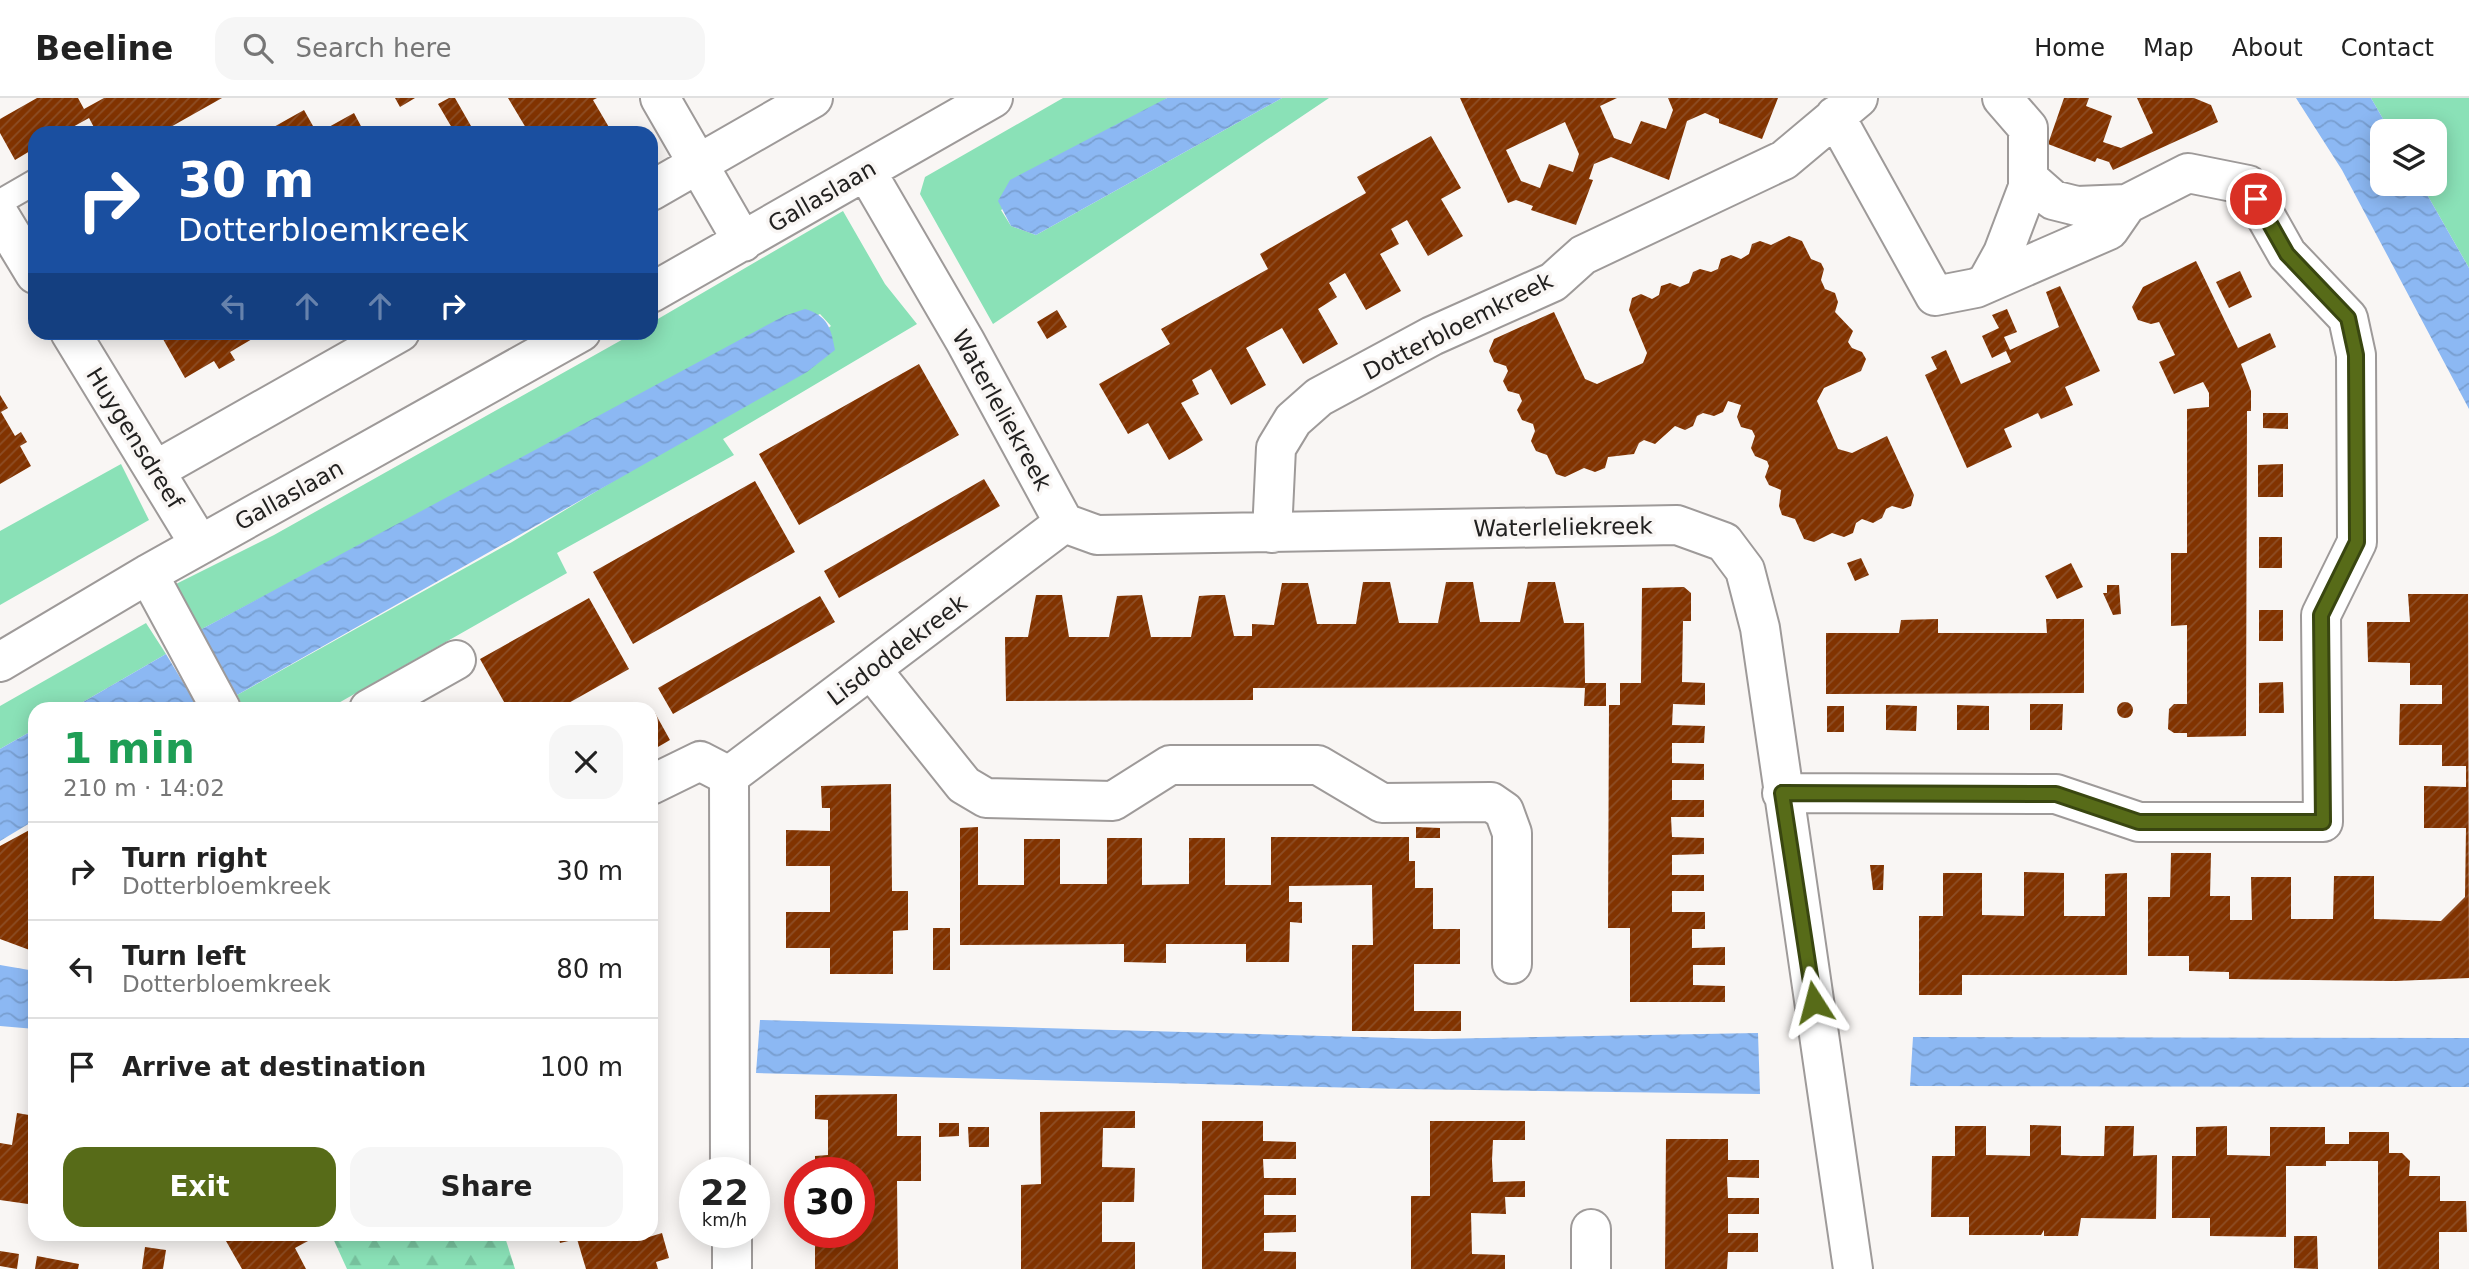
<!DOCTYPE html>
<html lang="en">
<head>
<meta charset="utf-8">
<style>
	:root { --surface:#fff; --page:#f6f6f6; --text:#222; --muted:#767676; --line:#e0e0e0; --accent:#576b18 }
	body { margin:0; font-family:"DejaVu Sans",sans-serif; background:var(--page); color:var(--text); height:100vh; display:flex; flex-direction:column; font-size:26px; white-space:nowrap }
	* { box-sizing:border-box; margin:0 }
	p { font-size:23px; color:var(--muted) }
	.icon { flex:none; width:38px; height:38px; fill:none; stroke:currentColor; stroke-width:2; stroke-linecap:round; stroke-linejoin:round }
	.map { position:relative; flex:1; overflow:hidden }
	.details { position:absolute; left:28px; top:604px; width:630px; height:539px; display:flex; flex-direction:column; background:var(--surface); border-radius:21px; box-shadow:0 4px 18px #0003 }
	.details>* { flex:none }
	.banner { position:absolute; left:28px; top:28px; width:630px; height:214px; border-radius:21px; box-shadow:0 4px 18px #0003; background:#1a4fa0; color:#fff; overflow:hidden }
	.tools { position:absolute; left:2370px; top:21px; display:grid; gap:14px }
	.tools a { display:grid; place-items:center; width:77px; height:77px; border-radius:14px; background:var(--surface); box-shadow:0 4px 18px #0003; font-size:35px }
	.speed { position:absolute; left:679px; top:1059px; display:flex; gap:14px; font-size:35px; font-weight:700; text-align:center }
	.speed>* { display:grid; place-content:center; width:91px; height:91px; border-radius:50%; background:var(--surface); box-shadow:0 4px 18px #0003; line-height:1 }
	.speed small { font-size:18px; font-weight:400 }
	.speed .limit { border:10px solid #d22; background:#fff; color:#111 }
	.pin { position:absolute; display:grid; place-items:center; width:60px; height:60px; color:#fff; margin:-30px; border:4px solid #fff; border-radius:50%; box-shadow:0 2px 7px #0007 }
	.me { position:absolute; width:77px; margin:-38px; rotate:351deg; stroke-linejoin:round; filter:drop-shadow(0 0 5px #0008) }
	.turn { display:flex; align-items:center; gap:24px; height:147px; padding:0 35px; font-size:32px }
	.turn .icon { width:91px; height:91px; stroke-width:2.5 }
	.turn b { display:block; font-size:49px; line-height:60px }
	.lanes { display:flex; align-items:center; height:66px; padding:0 35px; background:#0003; justify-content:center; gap:35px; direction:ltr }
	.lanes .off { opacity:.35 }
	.round { display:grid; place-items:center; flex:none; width:74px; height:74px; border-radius:21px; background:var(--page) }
	.headline { display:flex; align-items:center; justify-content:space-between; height:119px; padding:0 35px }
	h1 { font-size:42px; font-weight:800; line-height:52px; color:#1e9e55 }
	.button { display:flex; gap:14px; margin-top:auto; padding:14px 35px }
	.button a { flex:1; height:80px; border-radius:21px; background:var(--accent); color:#fff; font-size:28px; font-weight:800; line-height:80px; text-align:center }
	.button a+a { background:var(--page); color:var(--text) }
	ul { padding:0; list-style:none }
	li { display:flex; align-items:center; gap:21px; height:98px; padding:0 35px; border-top:2px solid var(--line) }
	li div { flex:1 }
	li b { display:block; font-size:26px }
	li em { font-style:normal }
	header { display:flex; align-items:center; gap:42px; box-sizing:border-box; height:98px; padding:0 35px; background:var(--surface); border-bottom:2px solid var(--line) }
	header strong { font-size:33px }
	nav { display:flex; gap:38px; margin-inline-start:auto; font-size:24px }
	.search { width:490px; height:63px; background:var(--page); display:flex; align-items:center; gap:18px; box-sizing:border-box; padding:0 24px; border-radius:21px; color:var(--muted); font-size:26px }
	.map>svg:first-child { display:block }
	.green { fill:#8ae1b7 }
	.forest { fill:url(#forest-firs) }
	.water { fill:url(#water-waves) }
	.building { fill:url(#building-hatch); fill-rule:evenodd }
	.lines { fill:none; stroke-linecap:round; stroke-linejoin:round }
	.service-casing { stroke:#9e9a99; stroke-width:28 }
	.minor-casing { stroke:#9e9a99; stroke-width:42 }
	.service { stroke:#fff; stroke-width:24 }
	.minor { stroke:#fff; stroke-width:38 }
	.route-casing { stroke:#394610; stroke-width:18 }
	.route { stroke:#576b18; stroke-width:12 }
	.labels { text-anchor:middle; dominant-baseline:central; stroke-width:7; stroke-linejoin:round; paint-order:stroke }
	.street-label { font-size:23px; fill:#222120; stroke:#f9f6f4 }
</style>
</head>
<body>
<header>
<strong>Beeline</strong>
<div class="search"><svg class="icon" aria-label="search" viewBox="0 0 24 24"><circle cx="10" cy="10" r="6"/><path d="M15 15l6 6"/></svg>Search here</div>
<nav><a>Home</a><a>Map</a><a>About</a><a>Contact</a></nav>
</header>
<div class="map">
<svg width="2469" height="1171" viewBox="0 0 2469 1171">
	<defs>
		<pattern id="forest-firs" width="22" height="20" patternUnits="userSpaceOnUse" patternTransform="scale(1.75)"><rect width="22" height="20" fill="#8ae1b7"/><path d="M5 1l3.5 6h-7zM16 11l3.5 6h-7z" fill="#77c19d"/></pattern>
		<pattern id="water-waves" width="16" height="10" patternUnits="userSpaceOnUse" patternTransform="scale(1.75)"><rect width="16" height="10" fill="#8cb8f3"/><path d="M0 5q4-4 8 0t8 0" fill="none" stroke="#789ed0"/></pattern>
		<pattern id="building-hatch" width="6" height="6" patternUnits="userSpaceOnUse" patternTransform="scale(1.75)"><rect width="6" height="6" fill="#813300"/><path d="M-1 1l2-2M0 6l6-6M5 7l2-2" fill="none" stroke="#8d4e26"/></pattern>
	</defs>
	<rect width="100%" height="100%" fill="#f9f6f4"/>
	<path class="green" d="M1063 0H1167L1001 112 1011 128 1036 137 1282 0H1329L993 226 920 96 925 79Z
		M2371 0H2469V170L2421 86H2434V33H2390Z
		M843 113 885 186 917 226 723 341 734 357 557 455 567 475 328 611H244L237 597 512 444 650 361 831 228 820 216 469 390 200 532 176 486 274 437 634 235 651 234V225Z
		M121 366 149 422 0 507V433Z
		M146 525 166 556 71 611H35V631L0 651V608Z"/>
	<path class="forest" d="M331 1136H504L515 1171H347Z"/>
	<path class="water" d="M1167 0H1282L1036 137 1011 128 998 103 1010 82Z
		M2296 0H2371L2390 33H2382V86H2421L2469 170V311L2342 72Z
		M805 211C828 218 831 230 835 252L807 274 237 597 200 532 784 218Z
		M166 556 199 611H71Z
		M35 631V722L0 743V651Z
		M0 867 35 873V931L0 928Z
		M760 922 1432 941 1758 935 1760 996 1404 991 756 975Z
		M1913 939 2469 940V989L1910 988Z"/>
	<path class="building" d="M37 0H78L84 11 104 0H222L160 35H97L89 20 62 35H35V50L15 62 0 35V21Z
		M395 0H415L400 9Z
		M449 0H455L475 35H455L438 6Z
		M508 0H597L593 2 610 31 602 35H529Z
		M1460 0H1617L1600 8 1614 40 1631 46 1641 23 1666 31 1673 12 1668 0H1778L1762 41 1719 25V21L1705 15 1687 23 1669 82 1611 59 1594 66 1589 81 1593 82 1576 127 1531 112 1533 108 1516 102 1508 105ZM1565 24 1579 56 1573 74 1549 66 1540 90 1521 83 1506 52Z
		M2064 0H2089L2086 8 2112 18 2103 44 2121 50 2153 35 2137 0H2194L2211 7 2218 24 2113 72 2109 64 2097 60 2095 64 2048 46Z
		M304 12 313 28 300 35H263Z
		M354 15 362 30 353 35H318Z
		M1431 38 1461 90 1441 101 1463 138 1428 158 1407 122 1391 131 1399 146 1380 156 1401 193 1366 212 1345 175 1329 185 1337 199 1318 211 1338 246 1303 266 1282 230 1246 250 1266 287 1231 307 1211 271 1192 282 1199 296 1181 305 1203 342 1185 353 1169 362 1148 325 1128 336 1099 286 1170 246 1161 231 1268 171 1260 156 1366 95 1357 79Z
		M1789 138 1802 143 1811 161 1821 165 1824 171 1821 182 1825 191 1835 195 1838 204 1835 214 1853 233 1848 244 1852 250 1862 254 1866 261 1861 273 1824 290 1817 303 1838 351 1852 355 1887 338 1914 397 1911 408 1903 411 1892 408 1886 411 1882 420 1873 425 1862 421 1856 425 1853 435 1844 439 1832 435 1814 444 1804 441 1795 421 1782 417 1779 408 1781 392 1769 387 1765 379 1769 368 1767 363 1755 358 1751 350 1755 338 1752 332 1741 329 1737 319 1741 307 1728 303 1723 314 1714 318 1703 315 1697 318 1693 328 1685 332 1675 328 1655 346 1644 342 1639 345 1634 356 1608 359 1605 370 1595 374 1584 370 1565 379 1556 376 1547 357 1536 353 1531 343 1535 333 1533 326 1522 322 1517 312 1522 303 1519 296 1508 293 1503 283 1508 273 1506 268 1494 264 1489 253 1494 241 1554 214 1585 281 1597 286 1643 265 1647 255 1629 212 1632 200 1641 196 1652 201 1659 197 1661 188 1670 185 1680 189 1689 185 1693 174 1700 171 1711 174 1718 171 1721 161 1731 157 1741 161 1749 156 1752 146 1760 143 1771 147Z
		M2196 163 2238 250 2270 235 2276 249 2241 266 2251 293V313H2247L2246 638 2187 639V635H2174L2168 631 2169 611 2174 606H2187V527L2171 528V455H2187V311L2209 309V295L2203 284 2174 296 2159 264 2175 257 2159 224 2151 226 2138 222 2132 209 2143 189Z
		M2240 173 2252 199 2229 210 2216 184Z
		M2060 188 2100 273 2065 289 2073 307 2041 321 2038 315 2004 331 2012 349 1967 370 1925 277 1937 271 1931 259 1946 252 1961 286 2011 264 2006 253 1992 260 1982 238 1999 230 1992 217 2007 211 2017 234 2004 239 2010 252 2059 229 2046 194Z
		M1057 212 1067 229 1047 241 1037 224Z
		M159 234H264L230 254 235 262 219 271 214 263 185 280Z
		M919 266 959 337 799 427 759 356Z
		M0 297 8 310 1 314 15 338 21 334 27 344 20 348 31 368 0 386Z
		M2263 315H2288V331L2263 330Z
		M2283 366V399H2258V367Z
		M984 381 1000 408 839 500 824 473Z
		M755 383 795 454 633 546 593 474Z
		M2259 439H2282V470H2259Z
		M1861 460 1869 477 1855 483 1847 465Z
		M2071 465 2083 489 2057 501 2045 478Z
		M1363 484H1390L1399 525H1438L1446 484H1473L1480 524H1520L1528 484H1555L1564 525H1584L1585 585H1606V608H1584L1585 590 1542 589 1253 590V602L1006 603 1005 539H1028L1036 497H1062L1069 539H1109L1117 498 1142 497 1151 539H1191L1199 498 1214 497H1225L1234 538H1252V526L1274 527 1282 485H1308L1317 526H1356Z
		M2107 487H2119L2121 516 2113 517 2103 495H2107Z
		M1684 489 1691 495V523H1683L1682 584 1705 585V607L1673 606 1672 627 1705 628 1704 645H1672V665L1704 666V682H1672V702H1704V719H1671L1672 739 1704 740V756L1672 757V777H1704V793H1672V814H1705V831H1692V850L1725 849V867H1693V887L1725 888V904H1630V830H1608L1609 607H1620V585H1641L1642 490Z
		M2408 496H2468L2469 880 2395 883 2229 881V874L2189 873V858H2148V799H2170L2171 755H2211L2210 798H2230V822H2252L2251 779H2291V821H2333L2334 778H2374V821L2441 823 2465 799 2466 730H2424V688L2466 689V668H2442V647H2399L2400 606H2442V587H2410V565L2368 564 2367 524H2410Z
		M820 498 835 524 673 616 658 590Z
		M589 500 629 571 558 611H508L480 561Z
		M2259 512H2283V543H2259Z
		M1938 521V535H2047L2046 521H2084V595L1826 596V535H1899L1901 522Z
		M2283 584 2284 615H2259V585Z
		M2117 612a8 8 0 1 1 16 0a8 8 0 1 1-16 0Z
		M2030 606H2063L2062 632H2030Z
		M1886 607 1917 608 1916 633 1886 632Z
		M1957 607 1989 608V632H1957Z
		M1827 608H1844V634H1827Z
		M655 615 670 642 651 653V618Z
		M891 686 892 793H908V832L893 833V876H830V850H786V814H830V768H786V732L830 733V710H822L821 688Z
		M35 729V854L0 841V748Z
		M978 729V787H1024V741H1060V786H1107V740H1142V787L1189 786V740H1225V787H1271V739H1409V763H1415V790H1433V831H1460V866H1414V913H1461V933H1352V847H1373L1372 787 1289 788V804H1302V825L1290 824 1289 864H1246V846H1166V865L1124 864V846L960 847V730Z
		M1416 729 1440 730V740H1416Z
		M1870 767H1884L1883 792H1873Z
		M2024 774 2064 775V818H2105V776L2127 775V877H1962V897H1919V818H1943V775H1982V817L2024 818Z
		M933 830H950V872H933Z
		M897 996V1038H921V1083H897L898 1171H815V1138H828V1134H859V1074H815V1058L828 1057V1022L815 1021V997Z
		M1135 1013V1030H1103L1102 1069 1135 1070 1134 1104H1102V1144H1135V1171H1021V1087L1041 1086 1040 1014Z
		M17 1015 35 1018V1107L0 1102V1045L12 1047Z
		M1202 1023H1263V1043L1296 1044V1061H1263L1264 1080H1296V1097H1264V1117H1296V1134L1264 1135V1153L1296 1154V1171H1202Z
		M1430 1023H1525V1042H1493L1492 1062 1493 1084 1525 1083V1099H1505L1506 1116 1471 1115 1472 1156 1505 1157V1171H1411V1098H1430Z
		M939 1025H959V1038L939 1039Z
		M2030 1027 2061 1028V1057L2081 1058H2104L2105 1028H2134L2133 1058 2157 1057 2156 1121 2081 1120 2078 1138H2044V1132L2041 1137H1969V1119H1931L1932 1058H1955V1028H1986V1057L2030 1058Z
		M2227 1028V1057L2270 1058V1029H2325V1046H2349V1034H2389V1055H2402L2410 1063 2409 1078H2440V1103H2466L2467 1134H2439V1171H2378V1063H2326V1068H2286V1139L2210 1138V1120H2172V1058H2196V1029Z
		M968 1029H989V1049H969Z
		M1666 1041H1728V1062H1759V1080L1727 1079 1728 1100H1759V1116H1728V1135H1758V1154H1728L1727 1171H1665Z
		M662 1135 669 1160 656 1164 658 1171H586L577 1141 560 1145 558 1136H648L649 1139Z
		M222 1136H321L295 1150 306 1171H242Z
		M2294 1138H2317L2318 1171 2294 1170Z
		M145 1149 166 1152 163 1171H142Z
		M0 1153 19 1156 17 1171 0 1168Z
		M37 1158 79 1166 78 1171H35Z"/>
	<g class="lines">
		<g class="service-casing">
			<path id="service" d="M0 104 35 84"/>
		</g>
		<g class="minor-casing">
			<path id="minor" d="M660 0 743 144
				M2002 0 2028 30V80L2053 102 2077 108 2127 106
				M866 73 965 243 1064 425 1097 437 1677 427 1724 444 1745 472 1760 530 1853 1171
				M651 93 813 0
				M0 118 35 176
				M1987 184 2003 155 2028 89V80
				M651 195 993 0
				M70 234 200 447
				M156 372 400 234
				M1272 435 1276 350 1293 322 1319 299 1432 238 1553 184 1583 157 1784 62 1858 0
				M148 476 221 611
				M0 564 148 476 581 234
				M871 571 964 687 986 700 1113 703 1170 667H1318L1382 705 1491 704 1504 713 1512 735V866
				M369 611 456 562
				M651 687 700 663 729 678
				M1782 695 2056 696 2139 724H2323L2321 517 2357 444 2356 257 2348 220 2287 156 2248 87 2188 75 2127 106 2109 132 1976 190 1935 198 1835 18
				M730 1074 729 678 1064 425
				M732 1134V1171
				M1591 1171V1131"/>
		</g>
		<use href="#service" class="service"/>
		<use href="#minor" class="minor"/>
	</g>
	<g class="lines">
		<g class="route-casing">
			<path id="route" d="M1814 904 1782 695 2056 696 2139 724H2323L2321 517 2357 444 2356 257 2348 220 2287 156 2256 101"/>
		</g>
		<use href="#route" class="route"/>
	</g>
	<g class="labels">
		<g class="street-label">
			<text transform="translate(822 98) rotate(-30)">Gallaslaan</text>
			<text transform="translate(1458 228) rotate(-27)">Dotterbloemkreek</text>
			<text transform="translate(1002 312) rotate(61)">Waterleliekreek</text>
			<text transform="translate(135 340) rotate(58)">Huygensdreef</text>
			<text transform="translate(289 397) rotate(-29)">Gallaslaan</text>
			<text transform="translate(1563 429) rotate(-1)">Waterleliekreek</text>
			<text transform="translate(897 552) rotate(-37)">Lisdoddekreek</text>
		</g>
	</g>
</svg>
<div class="tools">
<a><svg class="icon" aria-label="layers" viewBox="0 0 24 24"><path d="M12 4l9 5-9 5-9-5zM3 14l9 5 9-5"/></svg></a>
</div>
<div class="speed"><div>22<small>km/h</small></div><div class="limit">30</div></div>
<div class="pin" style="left:2256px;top:101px;background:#d93025"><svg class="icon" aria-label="arrive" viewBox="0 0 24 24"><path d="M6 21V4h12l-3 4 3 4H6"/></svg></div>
<svg class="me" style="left:1814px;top:904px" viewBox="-20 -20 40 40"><path d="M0-17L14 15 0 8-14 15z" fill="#576b18" stroke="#fff" stroke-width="4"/></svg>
<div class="banner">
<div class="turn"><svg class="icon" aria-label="right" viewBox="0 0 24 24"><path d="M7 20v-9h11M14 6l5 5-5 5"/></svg><div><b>30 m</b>Dotterbloemkreek</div></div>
<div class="lanes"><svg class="icon off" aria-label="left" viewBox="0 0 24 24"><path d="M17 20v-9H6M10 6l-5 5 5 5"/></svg><svg class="icon off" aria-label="ahead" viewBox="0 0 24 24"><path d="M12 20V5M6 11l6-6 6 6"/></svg><svg class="icon off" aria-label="ahead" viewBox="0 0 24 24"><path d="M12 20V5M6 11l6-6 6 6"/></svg><svg class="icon" aria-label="right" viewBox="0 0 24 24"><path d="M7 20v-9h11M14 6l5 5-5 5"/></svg></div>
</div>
<section class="details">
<div class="headline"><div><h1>1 min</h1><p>210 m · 14:02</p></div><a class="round"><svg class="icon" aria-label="close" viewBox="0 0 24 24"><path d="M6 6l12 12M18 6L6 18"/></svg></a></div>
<ul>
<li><svg class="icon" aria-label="right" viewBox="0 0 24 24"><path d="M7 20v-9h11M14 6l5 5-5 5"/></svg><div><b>Turn right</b><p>Dotterbloemkreek</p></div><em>30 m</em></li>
<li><svg class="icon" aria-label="left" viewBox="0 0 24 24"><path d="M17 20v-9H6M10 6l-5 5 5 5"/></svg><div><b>Turn left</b><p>Dotterbloemkreek</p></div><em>80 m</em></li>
<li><svg class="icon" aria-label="arrive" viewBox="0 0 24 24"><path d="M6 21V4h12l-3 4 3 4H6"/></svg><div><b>Arrive at destination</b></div><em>100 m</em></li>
</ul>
<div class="button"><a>Exit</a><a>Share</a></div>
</section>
</div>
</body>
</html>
